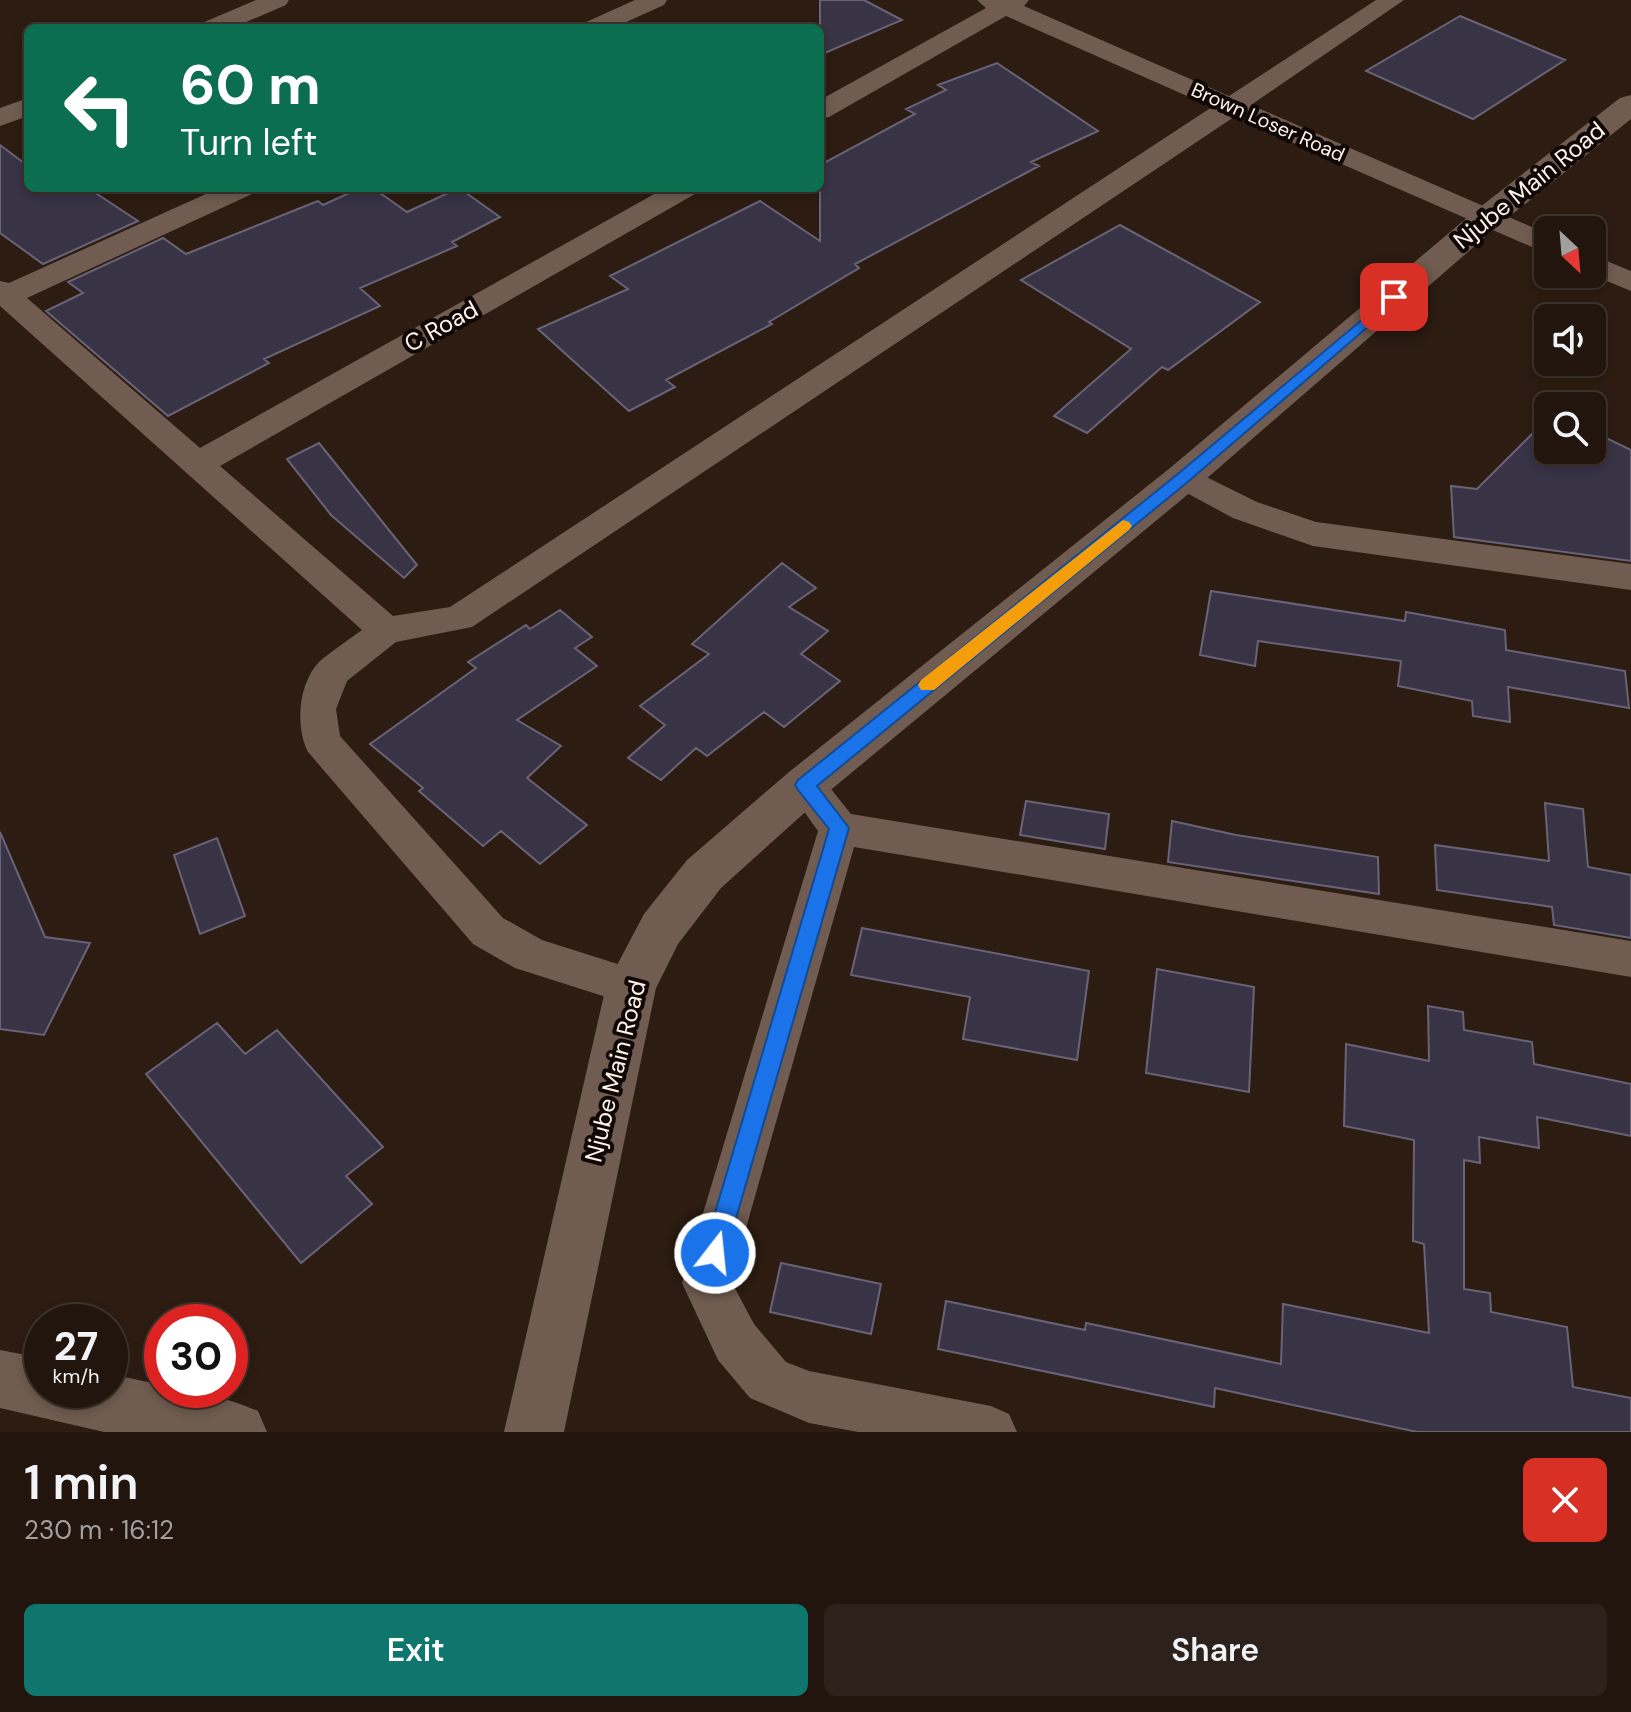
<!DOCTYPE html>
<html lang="en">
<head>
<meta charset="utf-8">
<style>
	:root { --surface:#21150d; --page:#2d221b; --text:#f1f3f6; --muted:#a29f9d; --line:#3e342e; --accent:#0f766e }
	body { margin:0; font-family:"DM Sans",sans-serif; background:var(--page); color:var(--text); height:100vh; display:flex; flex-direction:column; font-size:30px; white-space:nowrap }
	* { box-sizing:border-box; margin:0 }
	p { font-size:26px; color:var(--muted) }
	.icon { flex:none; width:44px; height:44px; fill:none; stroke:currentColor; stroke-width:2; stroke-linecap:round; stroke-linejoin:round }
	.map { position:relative; height:1432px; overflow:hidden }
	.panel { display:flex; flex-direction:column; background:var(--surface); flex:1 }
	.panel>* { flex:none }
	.hud { position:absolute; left:24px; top:24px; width:800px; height:168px; border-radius:12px; box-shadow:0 4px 12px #0003,0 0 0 2px var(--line); background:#0b6e4f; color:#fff; overflow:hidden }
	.needle { width:52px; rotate:154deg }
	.tools { position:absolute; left:1534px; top:216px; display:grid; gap:16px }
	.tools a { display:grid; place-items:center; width:72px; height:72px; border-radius:12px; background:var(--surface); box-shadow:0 4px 12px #0003,0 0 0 2px var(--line); font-size:40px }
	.speed { position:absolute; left:24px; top:1304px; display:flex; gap:16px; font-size:40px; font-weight:700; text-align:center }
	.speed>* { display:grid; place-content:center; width:104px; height:104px; border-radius:50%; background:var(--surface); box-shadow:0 4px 12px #0003,0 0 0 2px var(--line); line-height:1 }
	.speed small { font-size:20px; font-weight:400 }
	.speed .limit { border:12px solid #d22; background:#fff; color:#111 }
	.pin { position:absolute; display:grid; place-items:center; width:68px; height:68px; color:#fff; margin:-34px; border-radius:16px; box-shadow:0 4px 12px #0006 }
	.me { position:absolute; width:88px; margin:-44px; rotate:16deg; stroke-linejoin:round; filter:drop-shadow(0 0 6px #0008) }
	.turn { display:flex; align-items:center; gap:28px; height:168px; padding:0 24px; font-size:36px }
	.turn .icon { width:104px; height:104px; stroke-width:2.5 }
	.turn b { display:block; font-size:56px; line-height:68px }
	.round { display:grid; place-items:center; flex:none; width:84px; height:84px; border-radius:12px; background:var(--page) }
	.head { display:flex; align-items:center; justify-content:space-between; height:136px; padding:0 24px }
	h1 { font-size:48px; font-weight:600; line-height:60px }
	.cta { display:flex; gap:16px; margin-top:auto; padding:16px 24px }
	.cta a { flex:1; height:92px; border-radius:12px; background:var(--accent); color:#fff; font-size:32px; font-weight:600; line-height:92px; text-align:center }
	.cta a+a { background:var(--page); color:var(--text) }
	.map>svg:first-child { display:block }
	.building { fill:#383345; stroke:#696378; stroke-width:2 }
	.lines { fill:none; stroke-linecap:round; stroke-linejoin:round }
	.street { fill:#705c50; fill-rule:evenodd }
	.secondary { fill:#705c50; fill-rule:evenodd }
	.route { fill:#1a73e8; stroke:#114b97; stroke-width:2 }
	.slow { fill:#f59e0b }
	.labels { text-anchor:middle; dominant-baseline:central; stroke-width:8; stroke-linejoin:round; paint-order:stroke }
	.far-street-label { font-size:20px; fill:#fef2eb; stroke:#0f0804 }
	.street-label { font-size:24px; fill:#fef2eb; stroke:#0f0804 }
</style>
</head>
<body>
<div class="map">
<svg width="1631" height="1432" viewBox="0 0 1631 1432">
	<rect width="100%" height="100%" fill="#2c1c11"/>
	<path class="building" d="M820 0H864L902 20 820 55Z
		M1460 16 1565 60 1473 119 1366 71Z
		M997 63 1098 131 1031 162 1039 166 855 264 859 268 769 322 772 324 666 380 675 387 629 411 538 329 628 289 610 276 760 201 820 241V165L915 114 906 109 946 90 938 85Z
		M0 145 28 166V188H88L138 221 43 264 0 233Z
		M360 188H373L407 212 459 188 500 217 452 242 457 246 360 288 380 306 264 359 269 363 168 416 46 311 83 293 68 282 163 238 186 254 318 201 323 205Z
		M1120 225 1260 302 1168 370 1162 367 1087 433 1054 416 1131 349 1021 280Z
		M1548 418V450H1592V431L1631 450V561L1454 537 1451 486 1477 489Z
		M319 443 417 565 404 578 331 515 287 459Z
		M782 563 816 588 789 607 828 631 801 654 840 681 784 727 764 712 707 756 696 748 661 780 628 758 665 725 640 706 709 654 692 644Z
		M1211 591 1405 621 1406 612 1505 630 1506 650 1625 671 1629 708 1508 687 1510 722 1473 716 1472 701 1398 686 1401 661 1258 641 1255 666 1200 655Z
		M560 610 592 637 575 648 597 666 517 720 561 746 527 778 587 825 540 864 501 831 483 846 419 791 423 788 370 744 476 668 468 662 526 625 530 629Z
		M1026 801 1109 814 1105 849 1020 835Z
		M1545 803 1583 809 1588 867 1631 875V938L1554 925 1552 907 1437 890 1435 845 1549 861Z
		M1172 821 1236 835 1378 857 1379 894 1168 862Z
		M0 832 45 937 90 943 44 1035 0 1029Z
		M217 838 245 916 200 934 174 855Z
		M862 928 1089 971 1077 1060 963 1039 970 997 851 975Z
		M1157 969 1254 987 1249 1092 1146 1073Z
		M1428 1006 1463 1012 1464 1030 1532 1042 1534 1064 1631 1084V1136L1537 1117 1539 1148 1479 1137 1480 1163 1464 1160V1289L1490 1293 1491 1312 1567 1327 1573 1387 1631 1398V1432H1417L1215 1388 1214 1407 938 1349 946 1301 1085 1330 1086 1323 1281 1364 1283 1304 1429 1333 1424 1244 1413 1241 1414 1140 1344 1126 1346 1044 1429 1061Z
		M217 1023 245 1054 277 1030 383 1147 346 1176 372 1204 301 1263 146 1074Z
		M781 1263 881 1284 871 1334 770 1312Z"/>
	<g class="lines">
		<path class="street" d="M256 0H289L286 5 232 28H199L202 23Z
			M635 0H667L664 5 613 28H581L584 23Z
			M977 0H1029L1024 6 1229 96 1376 0H1404L1251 105 1548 234V254L1234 117 472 627 396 642 347 681 336 709 340 736 503 918 542 940 646 973 653 986 646 999 631 1005 515 968 473 944 308 752C295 726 298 683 320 661 333 650 348 640 362 630L0 306V281L9 283 219 188H256L252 194 27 298 200 448 665 188H699L695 194 220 466 393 616 450 607 1212 107 1006 16 829 117 820 119V100L986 8Z
			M28 98V116L0 126V108Z
			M1592 255 1631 271V291L1590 274Z
			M1184 466 1257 502 1316 522 1631 564V590L1313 546 1233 518 1172 485 1167 477 1172 469Z
			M805 769 819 774 851 814 1631 941V977L854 847 731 1281 754 1324 786 1362 809 1371 991 1406 1009 1414 1017 1432H858L809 1423 750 1398 718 1360 682 1283 818 831 785 785 791 774Z"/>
		<path class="secondary" d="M1631 95V119L1499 225 1198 486 821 798 721 888 678 944 656 988 564 1432H504L606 986 644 914 687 860 789 772 1170 468 1475 211 1620 98Z
			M0 1350 42 1358V1390H110V1374L162 1385V1390C195 1390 228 1398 258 1411L267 1432H104L0 1408Z"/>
	</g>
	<path class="route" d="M1394 293 1399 294V300L1190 480 817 786 849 828 726 1253 723 1261 715 1264 706 1261 703 1253 829 829 798 790 795 785 798 780 1179 473Z"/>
	<path class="slow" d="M1123 520 1129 522 1132 526 1129 530 934 690H921L918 685 921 680Z"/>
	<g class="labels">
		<g class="far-street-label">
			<text transform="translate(1268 122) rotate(24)">Brown Loser Road</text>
		</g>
		<g class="street-label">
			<text transform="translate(1529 185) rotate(-39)">Njube Main Road</text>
			<text transform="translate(441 326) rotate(-29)">C Road</text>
			<text transform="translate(615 1071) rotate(-76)">Njube Main Road</text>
		</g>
	</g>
</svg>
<div class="tools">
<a><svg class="needle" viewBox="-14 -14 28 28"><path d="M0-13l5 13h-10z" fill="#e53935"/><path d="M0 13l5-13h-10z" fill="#a29f9d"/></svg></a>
<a><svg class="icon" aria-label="sound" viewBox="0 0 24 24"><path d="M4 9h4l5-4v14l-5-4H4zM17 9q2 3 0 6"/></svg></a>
<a><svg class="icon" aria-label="search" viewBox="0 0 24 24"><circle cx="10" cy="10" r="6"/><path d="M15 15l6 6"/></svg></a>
</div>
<div class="speed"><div>27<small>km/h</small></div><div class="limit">30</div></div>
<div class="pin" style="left:1394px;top:297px;background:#d93025"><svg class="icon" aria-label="arrive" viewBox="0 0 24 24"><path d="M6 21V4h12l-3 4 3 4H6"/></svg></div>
<svg class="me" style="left:715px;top:1253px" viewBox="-20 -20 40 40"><circle r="17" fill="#1a73e8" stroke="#fff" stroke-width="3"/><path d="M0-11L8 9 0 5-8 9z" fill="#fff"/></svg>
<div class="hud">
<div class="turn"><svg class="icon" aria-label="left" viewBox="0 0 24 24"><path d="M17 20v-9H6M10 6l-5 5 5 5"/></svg><div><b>60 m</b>Turn left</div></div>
</div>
</div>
<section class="panel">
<div class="head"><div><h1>1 min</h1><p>230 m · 16:12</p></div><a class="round" style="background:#d93025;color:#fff"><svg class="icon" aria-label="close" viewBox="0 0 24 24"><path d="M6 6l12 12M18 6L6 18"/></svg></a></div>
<div class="cta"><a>Exit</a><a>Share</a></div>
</section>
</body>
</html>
